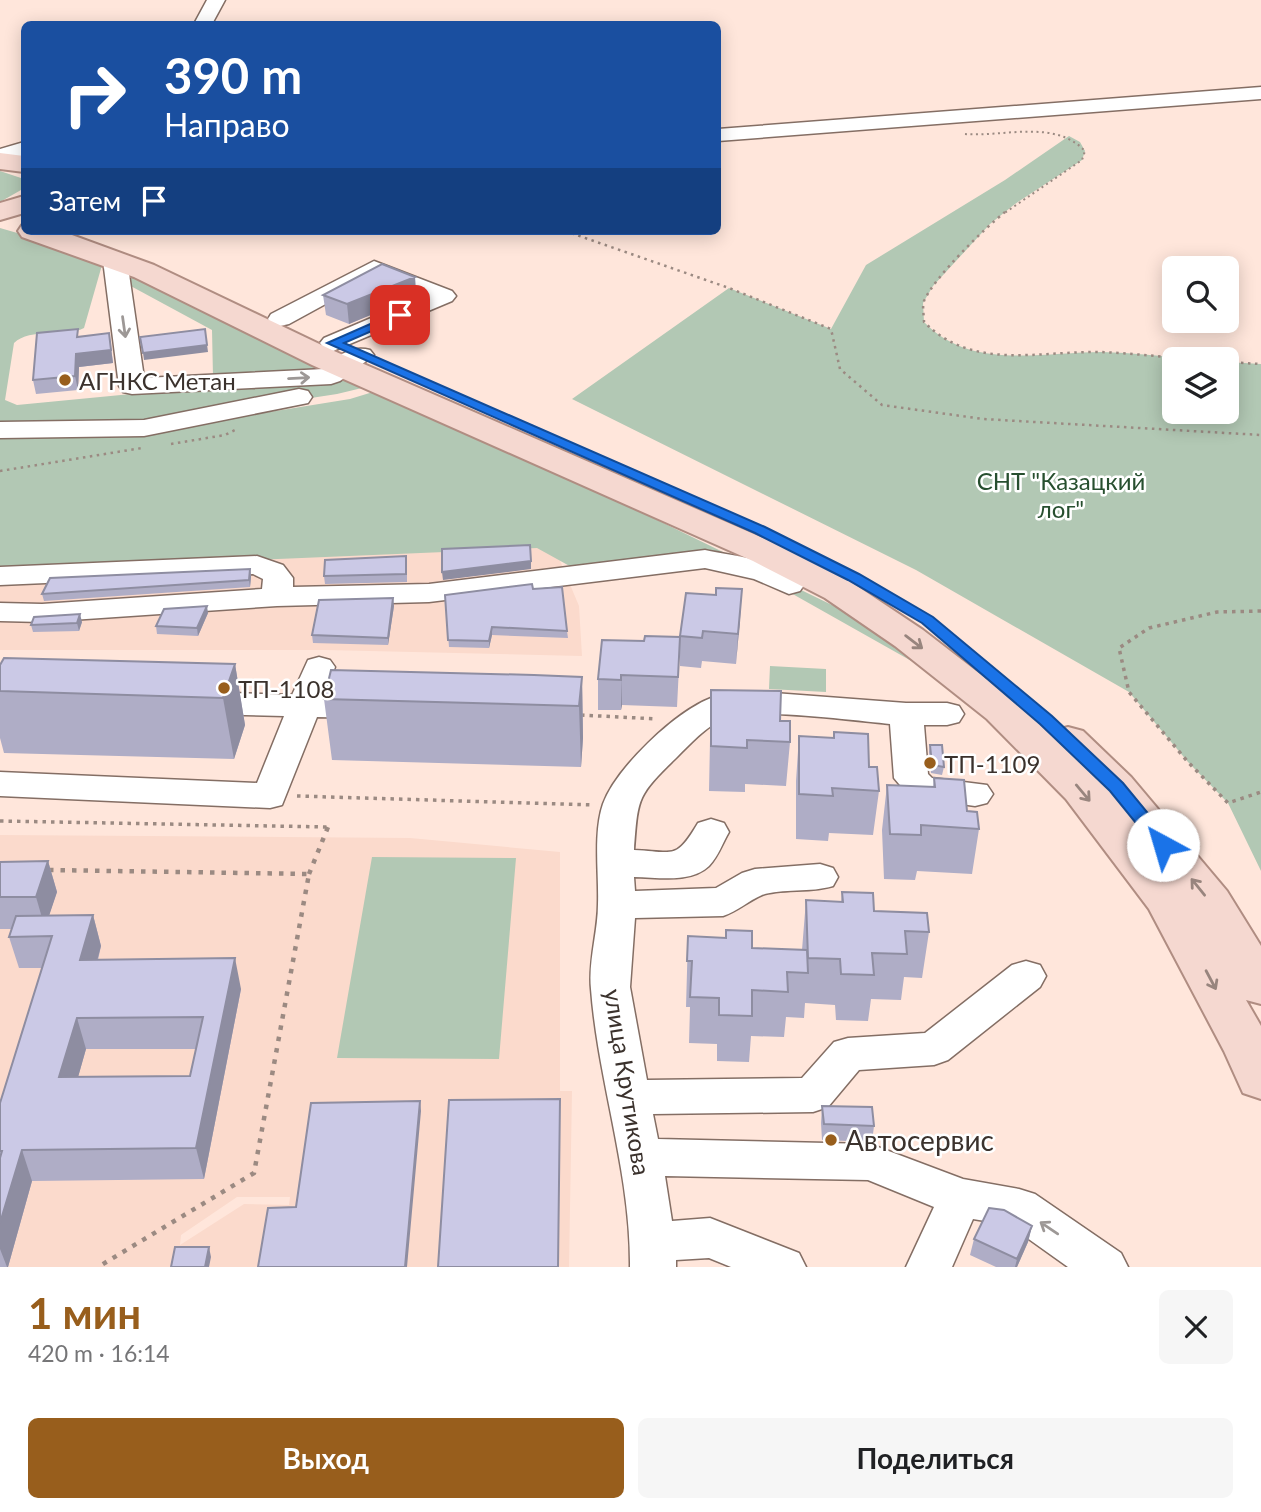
<!DOCTYPE html>
<html lang="ru">
<head>
<meta charset="utf-8">
<style>
	:root { --surface:#fff; --page:#f6f6f6; --text:#202124; --muted:#757577; --accent:#985e1c }
	body { margin:0; font-family:Lato,sans-serif; background:var(--page); color:var(--text); height:100vh; display:flex; flex-direction:column; font-size:26px; white-space:nowrap }
	* { box-sizing:border-box; margin:0 }
	p { font-size:23px; color:var(--muted) }
	.icon { flex:none; width:38px; height:38px; fill:none; stroke:currentColor; stroke-width:2; stroke-linecap:round; stroke-linejoin:round }
	.map { position:relative; height:1267px; overflow:hidden }
	.sheet { display:flex; flex-direction:column; background:var(--surface); flex:1 }
	.sheet>* { flex:none }
	.top-card { position:absolute; left:21px; top:21px; width:700px; height:214px; border-radius:10px; box-shadow:0 4px 18px #0003; background:#1a4fa0; color:#fff; overflow:hidden }
	.controls { position:absolute; left:1162px; top:256px; display:grid; gap:14px }
	.controls a { display:grid; place-items:center; width:77px; height:77px; border-radius:10px; background:var(--surface); box-shadow:0 4px 18px #0003; font-size:35px }
	.pin { position:absolute; display:grid; place-items:center; width:60px; height:60px; color:#fff; margin:-30px; border-radius:14px; box-shadow:0 4px 10px #0006 }
	.me { position:absolute; width:77px; margin:-38px; rotate:321deg; stroke-linejoin:round; filter:drop-shadow(0 0 5px #0008) }
	.turn { display:flex; align-items:center; gap:24px; height:147px; padding:0 28px; font-size:32px }
	.turn .icon { width:91px; height:91px; stroke-width:2.5 }
	.turn b { display:block; font-size:49px; line-height:60px }
	.then { display:flex; align-items:center; height:66px; padding:0 28px; background:#0003; gap:14px; font-size:26px }
	.round { display:grid; place-items:center; flex:none; width:74px; height:74px; border-radius:10px; background:var(--page) }
	.headline { display:flex; align-items:center; justify-content:space-between; height:119px; padding:0 28px }
	h1 { font-size:42px; font-weight:700; line-height:52px; color:var(--accent) }
	.cta { display:flex; gap:14px; margin-top:auto; padding:14px 28px }
	.cta a { flex:1; height:80px; border-radius:10px; background:var(--accent); color:#fff; font-size:28px; font-weight:700; line-height:80px; text-align:center }
	.cta a+a { background:var(--page); color:var(--text) }
	.map>svg:first-child { display:block }
	.built { fill:#fbdacc; fill-rule:evenodd }
	.green { fill:#b2c8b4 }
	.lines { fill:none; stroke-linecap:round; stroke-linejoin:round }
	.minor-casing { stroke:#846e64; stroke-width:3 }
	.major-casing { stroke:#b08d82; stroke-width:4 }
	.path-far3 { stroke:#9b8a82; stroke-width:2; stroke-dasharray:2 3.5; stroke-linecap:butt }
	.path-far2 { stroke:#9b8a82; stroke-width:2.5; stroke-dasharray:2.5 4.5; stroke-linecap:butt }
	.path-far1 { stroke:#9b8a82; stroke-width:3.5; stroke-dasharray:3.5 5; stroke-linecap:butt }
	.path { stroke:#9b8a82; stroke-width:4.5; stroke-dasharray:4.5 7; stroke-linecap:butt }
	.minor { fill:#fff; fill-rule:evenodd }
	.major { fill:#f5d8d0; fill-rule:evenodd }
	.wall { fill:#afadc6; fill-rule:evenodd }
	.shaded-wall { fill:#8e8da1 }
	.building { fill:#cbc9e6; stroke:#8e8da1; stroke-width:2; fill-rule:evenodd }
	.oneway { stroke:#9d9896 }
	.oneway2 { stroke:#98857e }
	.route { fill:#1a73e8; stroke:#114b97; stroke-width:2 }
	.poi-dot { fill:#985e1c; stroke:#fff; stroke-width:2.5 }
	.labels { text-anchor:middle; dominant-baseline:central; stroke-width:5; stroke-linejoin:round; paint-order:stroke }
	.poi-label { font-size:24px; fill:#3b322d; stroke:#fff; text-anchor:start }
	.park-label { font-size:24px; fill:#274f2f; stroke:#fff }
	.street-label { font-size:24px; fill:#3b322d; stroke:#fff }
	.near-poi-label { font-size:28px; fill:#3b322d; stroke:#fff; text-anchor:start }
</style>
</head>
<body>
<div class="map">
<svg width="1261" height="1267" viewBox="0 0 1261 1267">
	<rect width="100%" height="100%" fill="#ffe6db"/>
	<path class="built" d="M551 539 579 606 582 656 326 650H0V565Z
		M0 835 410 838 560 852V1091H572L569 1267H0ZM237 1197H290L289 1205 244 1204 180 1245 181 1235Z"/>
	<path class="green" d="M1069 136 1080 142 1085 151 1082 160 1015 204 990 224 933 286 923 303 924 322C971 371 1041 352 1102 352 1132 353 1162 356 1192 359H1174V411H1227V362L1261 364V871L1228 803 1188 762 1129 692 916 570 572 399 729 288 831 329 866 265 1005 180Z
		M0 171 21 178 24 184 21 190 0 202Z
		M0 228 38 239 102 265 84 328C64 338 31 327 14 343L5 400 17 405 350 373 364 383 362 388 337 394 143 424 0 427Z
		M127 274 316 362 317 369 213 377 212 330 127 284Z
		M386 388 869 623 922 664 915 663 782 588 759 578 684 560 575 569 537 548 0 571V434L145 432 350 399Z
		M770 666 826 669V692L769 689Z
		M372 857 516 858 499 1059 337 1058Z"/>
	<g class="lines">
		<g class="minor-casing">
			<path id="minor" d="M207 0H225L212 24H194Z
				M1261 87V99L718 141V129Z
				M24 142V155L0 162V149Z
				M115 253 123 255 127 260 144 378 324 369C336 356 352 345 370 350L374 355 340 381 331 384 132 394 123 392 119 386 103 260 107 255Z
				M374 261 452 291 456 296 452 301 333 351 324 348 320 343 324 338 423 296 375 277 289 324 280 326 271 324 268 319 271 314Z
				M299 389 308 391 312 397 308 403 144 436 0 438V422L144 420Z
				M705 550C732 556 788 561 804 585L800 591 789 594 754 579 705 568 429 602 277 606 42 622 0 621V603L42 604 262 589 263 579 253 574 0 585V567L257 556 283 565 293 578V587L429 584Z
				M319 657 330 660 335 667 325 695 366 696 378 699 383 707 378 715 366 718 317 717 282 805 270 808 0 796V772L257 783 284 716 201 714 189 711 184 703 189 695 201 692 292 695 308 660Z
				M774 693 906 703H947L959 706 964 714 959 722 947 725H924L928 774 932 778 987 785 993 794 987 803 975 806 910 797 894 778 890 724C858 721 750 707 725 718 705 727 691 743 676 758 637 796 638 797 634 850 675 852 676 860 698 823L711 819 724 823 729 832C723 842 718 857 709 866 690 884 658 877 634 877L635 891 716 888 742 873 755 869 820 864 833 868 838 877 833 886C811 893 782 888 762 895 748 901 738 911 723 916L635 918 630 987 647 1080 802 1078 834 1042 848 1038 925 1033 1012 965 1026 961 1040 965 1046 976 1040 987 948 1060 934 1065 859 1070 828 1107 813 1112 653 1114 658 1139 870 1144 963 1179 1019 1189 1035 1194 1121 1253 1128 1267H1068L1009 1225 973 1219 952 1267H906L934 1207 868 1180 665 1176 672 1221 710 1218 799 1253 806 1267H731L709 1258 676 1260V1267H630C631 1173 598 1081 591 989 588 961 598 932 598 904 599 874 593 833 603 804 616 768 675 712 711 698 729 691 754 694 774 693Z"/>
		</g>
		<g class="major-casing">
			<path id="major" d="M0 153 24 156V172L0 169Z
				M24 196V213L0 220V203Z
				M22 225H24V231H61L154 265 334 351 779 545 851 582 923 630 1015 701 1051 735 1053 731 1068 727 1083 731 1131 777 1227 891 1261 946V1004L1246 1000 1261 1026V1099L1243 1093 1224 1051 1149 909 1066 799 987 719 895 646 825 598 753 561 312 365 134 277 22 237 18 231Z"/>
		</g>
		<path class="path-far3" d="M965 134C1005 137 1054 119 1085 151L1082 160 1003 214"/>
		<path class="path-far2" d="M1005 212C984 229 935 276 924 301 922 307 924 315 924 322 973 371 1037 351 1100 352 1130 353 1161 357 1192 359
			M565 231 729 288 831 329 840 369 882 405 983 419 1261 435
			M1227 362 1261 364
			M171 444 225 435 235 430
			M0 471 142 448"/>
		<path class="path-far1" d="M1261 611 1217 612 1149 628 1119 648 1129 692 1188 762 1228 803 1261 792
			M581 715 657 719
			M297 796 594 805
			M0 821 328 827 327 829"/>
		<path class="path" d="M49 870 309 874 254 1173 98 1267
			M309 874 328 827"/>
		<use href="#minor" class="minor"/>
		<use href="#major" class="major"/>
	</g>
	<path class="wall" d="M415 277 416 296 349 324 326 315 323 295Z
		M79 337 111 347 113 363 79 367 78 390 36 394 33 380Z
		M407 563V582L325 584 324 576Z
		M250 569 251 577 250 587 44 601 42 594Z
		M445 595 567 631 568 638 492 635 489 648 449 647Z
		M394 606 388 645 313 643 312 635Z
		M208 613 198 636 157 634 156 626Z
		M740 619 736 664 702 661 701 668 680 666V636Z
		M82 622 79 631 33 632 31 625Z
		M235 664 245 725 234 759 4 753 0 738V665Z
		M679 667 677 707 622 705 621 710H598V679Z
		M582 677 583 738 581 767 332 760 324 699Z
		M711 690 780 721 790 742 786 786 745 784V792L709 791Z
		M799 736 869 767 879 791 873 835 829 833 828 841 796 839V781Z
		M930 745 944 767 942 775 931 773 929 752Z
		M934 778 967 811 979 829 972 874 917 871 915 880 884 879 882 830 887 785 933 787Z
		M48 861 57 892 49 915H93L101 946 98 960 241 989 204 1179 32 1181 8 1267H0V1103L42 968H19L9 937 12 929H0V862ZM86 1049H196L190 1076 78 1077Z
		M842 892 874 911 929 932 922 978 904 977 901 1000 871 999 868 1021 836 1020 835 1005 805 1003 804 1018 786 1017 784 1037 751 1036 749 1062 717 1061V1044L689 1043 690 1007H686L688 936 725 938 752 948 802 950 806 900 841 902Z
		M822 1106 874 1126 872 1142 822 1140 821 1123Z
		M1032 1226 1028 1242 1017 1267H996L970 1255 974 1239Z"/>
	<path class="shaded-wall" d="M415 277 416 296 349 324 347 304Z
		M205 329 208 352 144 360 143 353Z
		M109 333 113 363 79 367 78 390 75 376 76 354Z
		M531 561V569L443 580 442 572Z
		M250 569 251 577 250 587 249 580Z
		M742 589 740 619 736 664 738 634Z
		M393 598 394 606 388 645V638Z
		M207 606 208 613 198 636 197 628Z
		M80 614 82 622 79 631 77 623Z
		M492 627V635L489 648V641Z
		M235 664 245 725 234 759 223 698Z
		M621 675 622 705 621 710Z
		M582 677 583 738 581 767 579 706Z
		M48 861 57 892 45 928 36 897Z
		M93 915 101 946 89 991 80 960Z
		M235 958 241 989 204 1179 196 1148Z
		M77 1018 86 1049 69 1109 59 1077Z
		M420 1101 421 1111 407 1267H405Z
		M22 1150 32 1181 8 1267H7L0 1249V1223Z
		M1032 1226 1028 1242 1017 1267H1015L1017 1259Z
		M209 1247 211 1257 209 1267H205Z"/>
	<path class="building" d="M382 264 415 277 347 304 323 295Z
		M78 329 77 337 109 333 111 350 76 354 75 376 33 380 37 333Z
		M205 329 207 345 143 353 140 337Z
		M530 545 531 561 442 572V549Z
		M406 556V574L324 576 325 560Z
		M250 569 249 580 42 594 50 578Z
		M532 584 533 589 562 587 567 631 492 627 489 641 448 640 445 595Z
		M716 588 742 589 738 634 703 631 702 638 680 636 686 593 716 595Z
		M393 598 388 638 312 635 319 600Z
		M207 606 197 628 156 626 164 609Z
		M80 614 77 623 31 625 34 617Z
		M645 636 680 637 678 677 621 675V680L598 679 602 640 644 641Z
		M4 658 235 664 223 698 0 691V665Z
		M331 670 534 675 582 677 579 706 324 699Z
		M711 690 781 691 780 721H790V742L747 740V748L711 746Z
		M834 732 868 734 869 767H877L879 791 832 788 833 796 799 794V736L834 738Z
		M930 745H942L944 767 932 765Z
		M934 778 964 780 967 811 977 812 979 829 921 825V835L890 834 887 785 935 787Z
		M48 861 36 897H0V862Z
		M842 892 873 893 874 911 927 913 929 932 905 931 907 954 872 953 874 975 841 974 840 959 808 958 806 900 843 902Z
		M93 915 80 960 235 958 196 1148 22 1150 0 1223V1158L2 1151H0V1103L52 936 9 937 16 916ZM203 1017 190 1076 59 1077 77 1018Z
		M726 930 752 931V948L807 950 808 973 787 972 788 992 752 990V1016L719 1015V998L690 997 692 961H687L688 936 726 938Z
		M560 1099 558 1267H438L449 1100Z
		M420 1101 405 1267H258L268 1208 296 1207 311 1103Z
		M822 1106 872 1107 874 1126 824 1124Z
		M989 1208 1004 1210 1032 1226 1017 1259 974 1239Z
		M175 1247H209L205 1267H171Z"/>
	<defs><path id="oneway-shaft" d="M-6 0H5M1.5-3L5.5 0L1.5 3" fill="none" stroke-width="1.6" stroke-linecap="round" stroke-linejoin="round" transform="scale(1.75)"/></defs>
	<g class="oneway">
		<use href="#oneway-shaft" transform="translate(124 327) rotate(82)"/>
		<use href="#oneway-shaft" transform="translate(299 378) rotate(-3)"/>
		<use href="#oneway-shaft" transform="translate(1049 1228) rotate(-146)"/>
	</g>
	<g class="oneway2">
		<use href="#oneway-shaft" transform="translate(914 642) rotate(37)"/>
		<use href="#oneway-shaft" transform="translate(1083 793) rotate(50)"/>
		<use href="#oneway-shaft" transform="translate(1198 887) rotate(-129)"/>
		<use href="#oneway-shaft" transform="translate(1211 980) rotate(62)"/>
	</g>
	<path class="route" d="M400 311 406 315 404 317 344 343 765 527 859 574 933 617 1052 716 1123 783 1170 840 1173 845 1170 849H1157L1110 791 1040 724 922 623 848 580 755 533 327 343Z"/>
	<g class="poi-dot">
		<circle cx="65" cy="380" r="7"/>
		<circle cx="224" cy="688" r="7"/>
		<circle cx="930" cy="763" r="7"/>
		<circle cx="831" cy="1140" r="7"/>
	</g>
	<g class="labels">
		<g class="poi-label">
			<text x="79" y="380">АГНКС Метан</text>
			<text x="238" y="688">ТП-1108</text>
			<text x="944" y="763">ТП-1109</text>
		</g>
		<g class="park-label">
			<text x="1061" y="480">СНТ "Казацкий<tspan x="1061" dy="28">лог"</tspan></text>
		</g>
		<g class="street-label">
			<text transform="translate(628 1082) rotate(81)">улица Крутикова</text>
		</g>
		<g class="near-poi-label">
			<text x="845" y="1140">Автосервис</text>
		</g>
	</g>
</svg>
<div class="controls">
<a><svg class="icon" aria-label="search" viewBox="0 0 24 24"><circle cx="10" cy="10" r="6"/><path d="M15 15l6 6"/></svg></a>
<a><svg class="icon" aria-label="layers" viewBox="0 0 24 24"><path d="M12 4l9 5-9 5-9-5zM3 14l9 5 9-5"/></svg></a>
</div>
<div class="pin" style="left:400px;top:315px;background:#d93025"><svg class="icon" aria-label="arrive" viewBox="0 0 24 24"><path d="M6 21V4h12l-3 4 3 4H6"/></svg></div>
<svg class="me" style="left:1163px;top:845px" viewBox="-20 -20 40 40"><circle r="19" fill="#fff"/><path d="M0-13L10 11 0 6-10 11z" fill="#1a73e8"/></svg>
<div class="top-card">
<div class="turn"><svg class="icon" aria-label="right" viewBox="0 0 24 24"><path d="M7 20v-9h11M14 6l5 5-5 5"/></svg><div><b>390 m</b>Направо</div></div>
<div class="then">Затем<svg class="icon" aria-label="arrive" viewBox="0 0 24 24"><path d="M6 21V4h12l-3 4 3 4H6"/></svg></div>
</div>
</div>
<section class="sheet">
<div class="headline"><div><h1>1 мин</h1><p>420 m · 16:14</p></div><a class="round"><svg class="icon" aria-label="close" viewBox="0 0 24 24"><path d="M6 6l12 12M18 6L6 18"/></svg></a></div>
<div class="cta"><a>Выход</a><a>Поделиться</a></div>
</section>
</body>
</html>
